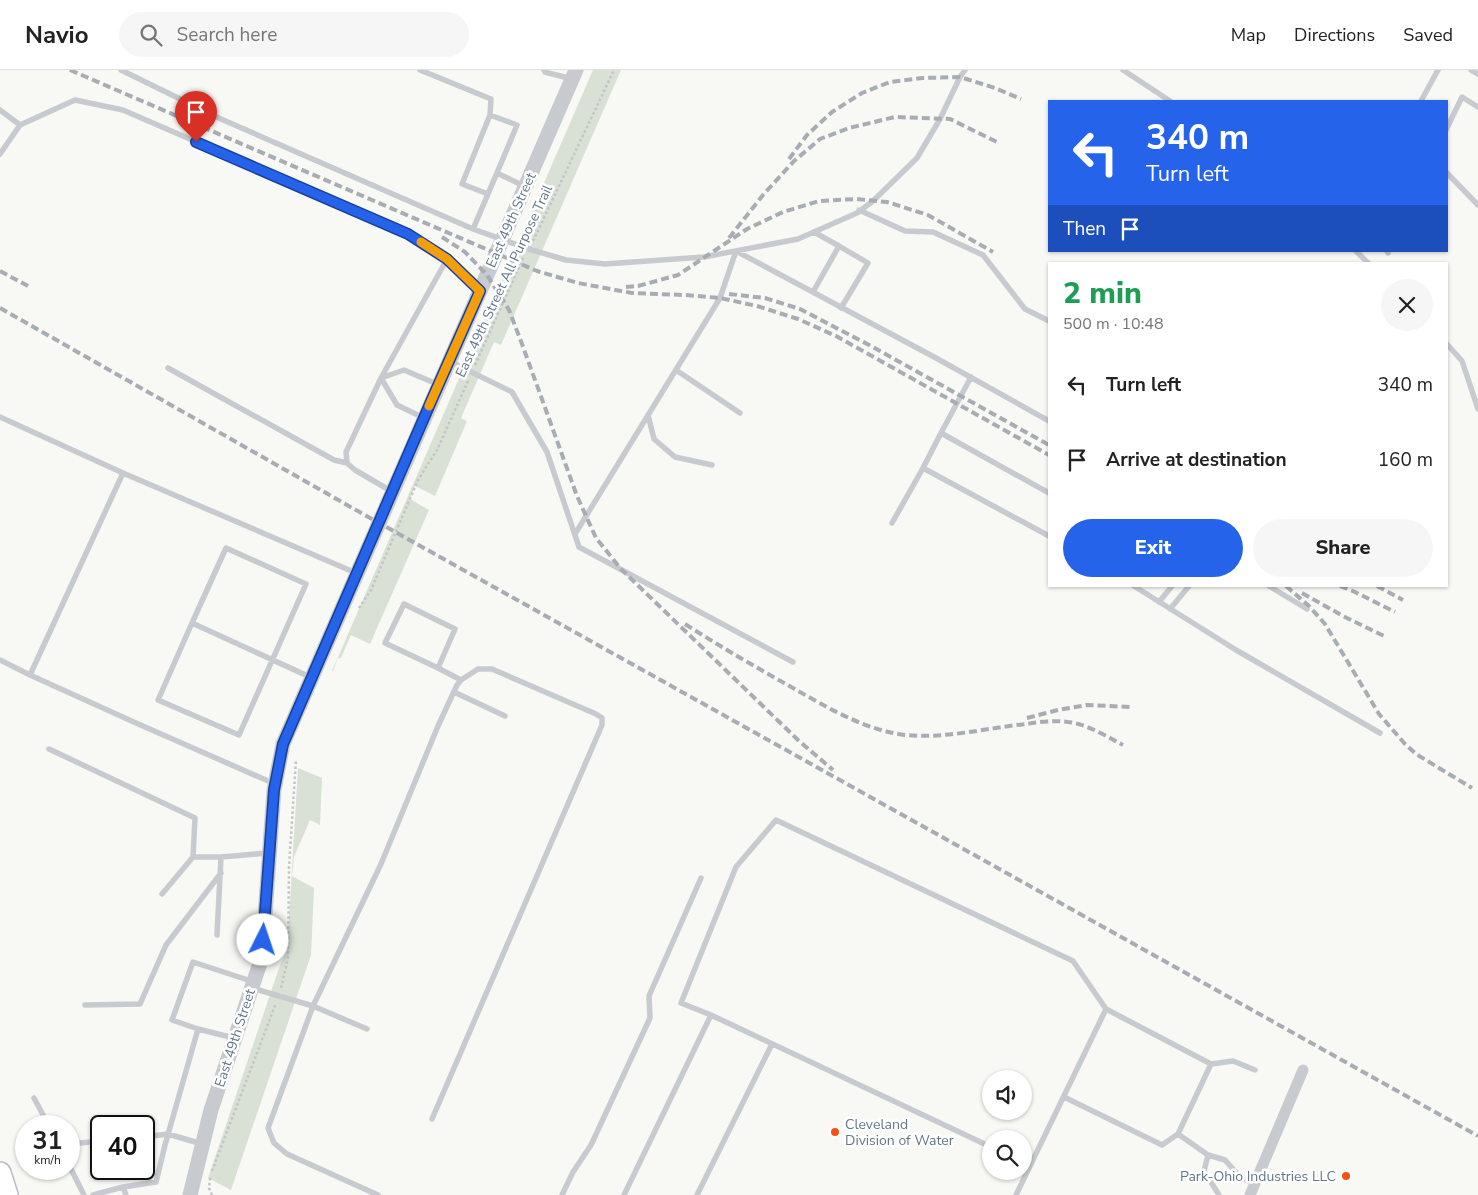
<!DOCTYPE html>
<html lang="en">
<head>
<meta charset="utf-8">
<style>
	:root { --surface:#fff; --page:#f6f6f6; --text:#222; --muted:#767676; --line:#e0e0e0; --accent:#2563eb }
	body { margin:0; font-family:"Nunito Sans",sans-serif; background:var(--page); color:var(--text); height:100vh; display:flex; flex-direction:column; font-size:19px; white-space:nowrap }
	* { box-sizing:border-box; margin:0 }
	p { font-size:16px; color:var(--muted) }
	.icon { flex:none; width:28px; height:28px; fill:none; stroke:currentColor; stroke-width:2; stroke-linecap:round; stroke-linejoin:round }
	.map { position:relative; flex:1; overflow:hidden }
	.drawer { position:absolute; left:1048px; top:192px; width:400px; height:325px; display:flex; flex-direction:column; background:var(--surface); border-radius:0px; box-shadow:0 1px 4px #0004 }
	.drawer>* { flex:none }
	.hud { position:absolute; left:1048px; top:30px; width:400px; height:152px; border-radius:0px; box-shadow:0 1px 4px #0004; background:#2563eb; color:#fff; overflow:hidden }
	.controls { position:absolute; left:982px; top:1000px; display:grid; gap:10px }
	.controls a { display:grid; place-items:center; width:50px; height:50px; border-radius:50%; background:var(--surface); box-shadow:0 1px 4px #0004; font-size:25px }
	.speed { position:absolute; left:15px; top:1045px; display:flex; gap:10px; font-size:25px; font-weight:700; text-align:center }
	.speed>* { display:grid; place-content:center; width:65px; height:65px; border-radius:50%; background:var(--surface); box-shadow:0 1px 4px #0004; line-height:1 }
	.speed small { font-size:12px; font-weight:400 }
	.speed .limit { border:2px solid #111; border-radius:8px; background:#fff; color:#111 }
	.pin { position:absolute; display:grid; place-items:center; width:42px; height:42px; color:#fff; margin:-51px -21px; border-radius:50% 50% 50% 0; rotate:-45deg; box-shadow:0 0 5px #0007 }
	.pin .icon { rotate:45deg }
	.me { position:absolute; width:55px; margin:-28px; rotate:4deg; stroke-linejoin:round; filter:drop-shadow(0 0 4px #0008) }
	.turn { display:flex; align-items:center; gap:18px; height:105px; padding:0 15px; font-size:22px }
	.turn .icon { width:65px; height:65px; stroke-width:2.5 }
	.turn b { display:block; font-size:35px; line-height:42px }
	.then { display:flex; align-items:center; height:48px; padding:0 15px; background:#0003; gap:10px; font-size:19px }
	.round { display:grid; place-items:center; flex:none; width:52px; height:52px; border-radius:26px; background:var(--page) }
	.summary { display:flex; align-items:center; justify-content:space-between; height:85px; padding:0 15px }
	h1 { font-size:30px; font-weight:800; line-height:38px; color:#1e9e55 }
	.cta { display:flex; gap:10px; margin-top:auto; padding:10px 15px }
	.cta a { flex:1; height:58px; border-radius:30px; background:var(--accent); color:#fff; font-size:20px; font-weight:800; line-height:58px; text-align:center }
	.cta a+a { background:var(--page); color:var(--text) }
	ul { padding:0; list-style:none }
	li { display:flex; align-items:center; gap:15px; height:75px; padding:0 15px }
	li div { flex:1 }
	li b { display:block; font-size:19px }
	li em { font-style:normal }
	header { display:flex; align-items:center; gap:30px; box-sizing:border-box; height:70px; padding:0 25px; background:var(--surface); border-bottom:1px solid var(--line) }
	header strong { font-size:24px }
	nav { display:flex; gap:28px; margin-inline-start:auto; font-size:18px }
	.search { width:350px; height:45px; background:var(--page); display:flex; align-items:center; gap:12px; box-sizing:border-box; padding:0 18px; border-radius:28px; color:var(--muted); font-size:19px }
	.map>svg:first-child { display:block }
	.green { fill:#d9e1d5 }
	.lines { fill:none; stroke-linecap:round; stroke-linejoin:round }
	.motorway-casing { stroke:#b9bdc0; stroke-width:24 }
	.path { stroke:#c2c4c6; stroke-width:2.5; stroke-dasharray:2.5 2.5; stroke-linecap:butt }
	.service { stroke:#c7cbcf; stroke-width:5.5 }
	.minor { stroke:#c7cbcf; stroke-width:11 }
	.tertiary { stroke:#c7cbcf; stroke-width:15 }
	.motorway { stroke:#fff; stroke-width:21 }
	.rail { stroke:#a7adb3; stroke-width:4; stroke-dasharray:8 4; stroke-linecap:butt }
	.route-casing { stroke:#184099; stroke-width:12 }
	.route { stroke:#2563eb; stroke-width:9 }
	.slow { stroke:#f59e0b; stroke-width:9 }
	.poi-dot { fill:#f65017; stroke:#fff; stroke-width:2 }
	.labels { text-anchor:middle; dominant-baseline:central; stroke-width:5; stroke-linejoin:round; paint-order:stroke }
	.street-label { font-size:14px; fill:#647889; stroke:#fff }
	.poi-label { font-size:14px; fill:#647889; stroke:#fff; text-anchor:start }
</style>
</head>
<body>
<header>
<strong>Navio</strong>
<div class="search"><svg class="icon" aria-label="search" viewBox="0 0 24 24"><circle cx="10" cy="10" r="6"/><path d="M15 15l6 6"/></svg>Search here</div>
<nav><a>Map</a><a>Directions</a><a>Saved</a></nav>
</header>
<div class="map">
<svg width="1478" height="1125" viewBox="0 0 1478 1125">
	<rect width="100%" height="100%" fill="#f8f8f5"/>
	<path class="green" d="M593 0H621L501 275 494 272 461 348 467 351 435 426 415 416 410 429 429 440 370 574 351 565 341 588H338L333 601H332Z
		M298 698 322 708 320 755 310 750 294 787 292 806 314 818 311 885 231 1120 208 1108 280 895 287 881Z"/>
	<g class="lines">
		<g class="motorway-casing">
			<path id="motorway" d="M0 1103 7 1125"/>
		</g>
		<path class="path" d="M533 171 614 0
			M475 295 524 186
			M359 538 371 520 418 410 437 380 468 311
			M281 918 288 888 289 797 296 690
			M212 1101 276 933
			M210 1108 209 1118 212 1125"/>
		<path class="service" d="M121 0 221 49 473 159 529 179 566 190 605 194 704 187 798 169 857 143 873 131 917 88 940 49 960 7 965 0
			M420 0 491 29 490 45
			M544 0 545 2 572 9
			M1123 0 1170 31
			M1471 0 1478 4
			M1421 31 1438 0
			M0 40 20 55
			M1446 60 1462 27 1478 37
			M0 84 20 55 75 30 123 40 408 164 447 189 479 220
			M1446 102 1478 135
			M497 103 524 116
			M859 140 905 161 933 162 983 185 1025 239 1049 251
			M473 159C488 124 503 89 517 55L490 45 462 114 488 124
			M839 176 868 193 841 238
			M1356 181 1369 194
			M1387 181 1388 183
			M813 222 839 176 814 162
			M1446 273 1462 291 1478 339
			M451 292 512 322 547 382 579 477 793 592
			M168 298 334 390 347 393
			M676 300 740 343
			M381 308 404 300 437 314
			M381 308 397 335 424 348
			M648 345 654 369 675 387 712 395
			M0 347 123 403
			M941 363 971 307
			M391 421 355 400 347 393 346 382 381 308 447 189
			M1049 423 941 363 923 398 1049 466
			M892 453 923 398
			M575 464 720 228 736 181 936 288 1049 351
			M1134 516 1236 580 1380 663
			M1269 516 1307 539
			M1159 532 1172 516
			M1170 539 1189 516
			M192 553 226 478 306 514 239 665 158 630 192 553 310 607
			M0 590 30 605
			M438 598 455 559 404 534 385 573 438 598 461 610
			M454 622 505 646
			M49 679 195 748 193 787H221
			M275 714 136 653 30 605 123 403 356 503
			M162 824 193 787
			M217 865 221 787 267 783
			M252 918 313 936 367 959
			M85 935 140 934 166 875 221 803
			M1106 939 1211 994 1178 1064 1208 1085
			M711 945 681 933 736 797 776 750 1073 891 1106 939 1030 1096
			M198 959 172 950 193 892 254 912
			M1211 994 1233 991 1255 1000
			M1064 1027 1162 1075 1178 1064
			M34 1028 49 1056
			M144 1067 168 1064 202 1074
			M69 1074 101 1071
			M69 1095 84 1125
			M93 1125 123 1117
			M126 1125 123 1117 156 1112 165 1075 198 959 234 968
			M378 1125 287 1084 274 1073 268 1058 313 936 381 794 438 656 457 615 461 610 478 599H492L596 644 602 648V655L432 1049
			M562 1125 573 1102 591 1075 650 948 649 926 701 808
			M624 1125 711 945 991 1077
			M697 1125 772 974
			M1016 1125 1030 1096 1024 1093
			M1219 1125 1204 1101 1208 1085 1225 1090 1241 1108 1255 1114"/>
		<path class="minor" d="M1250 1125 1303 1000"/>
		<path class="tertiary" d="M190 1125 211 1040 262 887 274 720 283 674 576 0"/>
		<use href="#motorway" class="motorway"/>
		<path class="rail" d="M70 0 537 201 578 213 632 223 685 225 720 228 757 236 798 249 836 266 1049 385
			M789 89 807 65 832 42 862 23 890 12 922 8 960 7 995 18 1021 29
			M442 167 465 182 487 205 509 240 522 274 577 426 596 468 621 499 798 670 833 700
			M729 168 763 125 794 91 820 69 849 58 895 47 950 49 999 73
			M0 201 28 216
			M626 217 638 216 678 205 747 159 783 142 819 131 856 129 887 132 928 145 993 182
			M729 224 765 228 800 239 871 276 1049 375
			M0 238 363 444 1478 1066
			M1286 516 1309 536 1325 554 1379 644 1405 674 1416 684 1472 718
			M1340 516 1355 522 1395 542
			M1377 516 1403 530
			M1302 523 1343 546 1384 566
			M685 554C721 577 757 598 793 618 828 638 865 660 905 665 946 669 986 658 1026 654 1039 652 1054 650 1068 652 1087 654 1106 666 1123 675
			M1027 648 1058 640 1087 635 1130 637"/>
	</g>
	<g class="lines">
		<g class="route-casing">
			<path id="route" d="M196 72 408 164 447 189 480 221 433 327 283 674 274 720 263 870"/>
		</g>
		<use href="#route" class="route"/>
		<path class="slow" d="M421 172 447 189 480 221 429 336"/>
	</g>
	<g class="poi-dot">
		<circle cx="835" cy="1062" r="5"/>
		<circle cx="1346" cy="1106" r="5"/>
	</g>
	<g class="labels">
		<g class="street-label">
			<text transform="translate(511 150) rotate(-66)">East 49th Street</text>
			<text transform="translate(504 211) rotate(-65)">East 49th Street All Purpose Trail</text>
			<text transform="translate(235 968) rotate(-72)">East 49th Street</text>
		</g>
		<g class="poi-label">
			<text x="845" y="1054">Cleveland<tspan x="845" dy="16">Division of Water</tspan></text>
			<text x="1336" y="1106" text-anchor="end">Park-Ohio Industries LLC</text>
		</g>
	</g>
</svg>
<div class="controls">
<a><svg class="icon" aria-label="sound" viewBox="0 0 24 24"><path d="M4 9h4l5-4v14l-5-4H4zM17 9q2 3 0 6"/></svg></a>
<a><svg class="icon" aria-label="search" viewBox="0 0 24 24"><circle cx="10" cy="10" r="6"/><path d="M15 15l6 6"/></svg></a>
</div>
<div class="speed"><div>31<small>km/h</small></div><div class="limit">40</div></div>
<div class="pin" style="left:196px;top:72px;background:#d93025"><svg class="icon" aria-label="arrive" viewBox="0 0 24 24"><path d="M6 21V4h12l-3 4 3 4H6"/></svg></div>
<svg class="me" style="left:263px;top:870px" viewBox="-20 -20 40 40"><circle r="19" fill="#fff"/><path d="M0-13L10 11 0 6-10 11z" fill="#2563eb"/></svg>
<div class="hud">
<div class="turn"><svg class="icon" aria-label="left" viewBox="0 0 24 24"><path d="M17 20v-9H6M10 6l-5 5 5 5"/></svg><div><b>340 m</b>Turn left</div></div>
<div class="then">Then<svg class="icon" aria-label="arrive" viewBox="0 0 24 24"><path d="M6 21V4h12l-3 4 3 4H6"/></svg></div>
</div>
<section class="drawer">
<div class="summary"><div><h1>2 min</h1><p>500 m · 10:48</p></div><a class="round"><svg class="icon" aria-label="close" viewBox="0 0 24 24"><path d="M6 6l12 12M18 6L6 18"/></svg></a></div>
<ul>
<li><svg class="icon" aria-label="left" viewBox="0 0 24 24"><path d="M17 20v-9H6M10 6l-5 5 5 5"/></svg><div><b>Turn left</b></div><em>340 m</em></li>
<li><svg class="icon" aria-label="arrive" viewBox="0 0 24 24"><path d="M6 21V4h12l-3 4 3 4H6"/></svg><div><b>Arrive at destination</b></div><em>160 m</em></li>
</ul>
<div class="cta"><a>Exit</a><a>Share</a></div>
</section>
</div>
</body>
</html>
